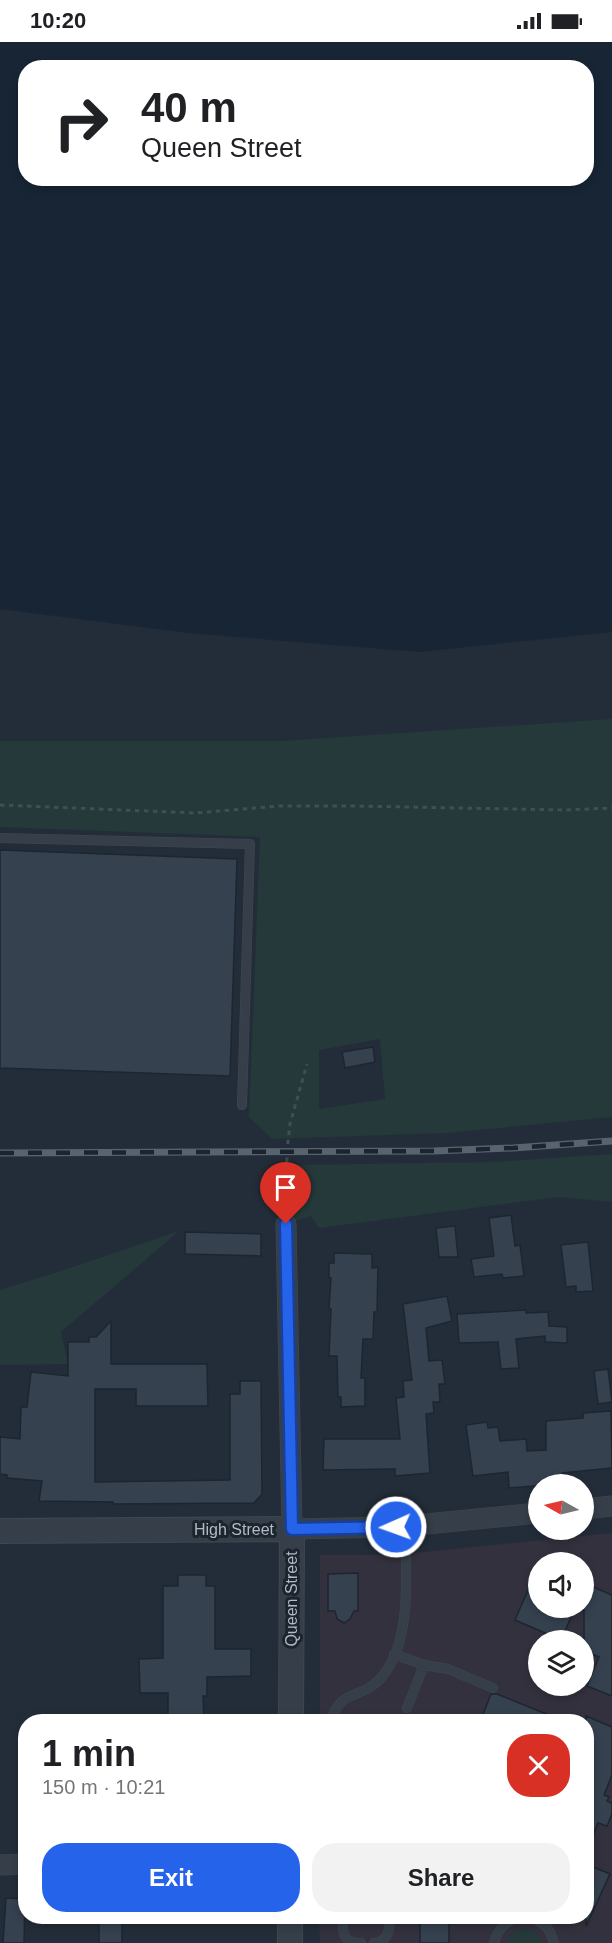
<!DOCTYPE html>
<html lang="en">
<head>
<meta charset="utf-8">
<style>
	:root { --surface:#fff; --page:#f2f2f2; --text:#202124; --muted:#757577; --accent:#2563eb }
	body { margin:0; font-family:Helvetica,sans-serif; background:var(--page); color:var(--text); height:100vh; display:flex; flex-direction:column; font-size:22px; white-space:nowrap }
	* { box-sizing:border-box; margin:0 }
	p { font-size:20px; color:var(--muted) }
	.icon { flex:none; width:33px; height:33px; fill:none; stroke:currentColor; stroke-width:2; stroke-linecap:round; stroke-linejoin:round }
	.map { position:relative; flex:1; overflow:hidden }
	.drawer { position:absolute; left:18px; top:1672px; width:576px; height:210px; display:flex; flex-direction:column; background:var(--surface); border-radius:24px; box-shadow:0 3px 9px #0003 }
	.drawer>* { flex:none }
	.hud { position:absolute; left:18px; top:18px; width:576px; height:126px; border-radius:24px; box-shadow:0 3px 9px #0003; background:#fff; color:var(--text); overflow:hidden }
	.needle { width:39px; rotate:278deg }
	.tools { position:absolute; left:528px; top:1432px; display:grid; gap:12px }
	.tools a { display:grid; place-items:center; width:66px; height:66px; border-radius:50%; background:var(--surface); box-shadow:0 3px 9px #0003; font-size:30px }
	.pin { position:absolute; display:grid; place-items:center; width:51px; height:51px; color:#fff; margin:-62px -26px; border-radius:50% 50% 50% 0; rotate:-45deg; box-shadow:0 0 6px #0007 }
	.pin .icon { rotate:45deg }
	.me { position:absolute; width:66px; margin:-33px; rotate:268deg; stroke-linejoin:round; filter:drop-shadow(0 0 4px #0008) }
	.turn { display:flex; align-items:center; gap:21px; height:126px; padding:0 24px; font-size:27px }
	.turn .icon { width:78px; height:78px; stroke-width:2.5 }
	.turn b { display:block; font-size:42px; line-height:51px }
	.round { display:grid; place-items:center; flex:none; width:63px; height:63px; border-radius:24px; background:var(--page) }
	.overview { display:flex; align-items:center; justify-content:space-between; height:102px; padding:0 24px }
	h1 { font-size:36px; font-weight:700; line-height:45px }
	.button { display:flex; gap:12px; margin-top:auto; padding:12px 24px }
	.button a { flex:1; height:69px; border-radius:24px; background:var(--accent); color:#fff; font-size:24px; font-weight:700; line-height:69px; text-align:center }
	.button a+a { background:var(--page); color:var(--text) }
	.status { display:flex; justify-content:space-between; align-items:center; height:42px; padding:0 30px; background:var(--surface); direction:ltr }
	.status svg { height:16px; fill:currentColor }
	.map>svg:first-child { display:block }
	.medical { fill:#32313d; fill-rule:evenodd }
	.green { fill:#25383a; fill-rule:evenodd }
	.water { fill:#172535; fill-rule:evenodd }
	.building { fill:#35414f; stroke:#1d2630; stroke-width:1.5 }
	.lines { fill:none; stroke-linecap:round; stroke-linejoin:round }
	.service-casing { stroke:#3f4852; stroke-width:10 }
	.minor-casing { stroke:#3f4852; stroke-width:21 }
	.tertiary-casing { stroke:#3f4852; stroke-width:26 }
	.path { stroke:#3d5152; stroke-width:3; stroke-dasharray:4.5 4.5; stroke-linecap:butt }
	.service { stroke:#363f49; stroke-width:9 }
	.minor { stroke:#363f49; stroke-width:20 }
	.tertiary { stroke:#363f49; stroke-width:24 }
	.rail-casing { stroke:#586370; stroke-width:7 }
	.rail { stroke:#1c242e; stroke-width:4.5; stroke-dasharray:14; stroke-linecap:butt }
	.route-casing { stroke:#184099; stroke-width:15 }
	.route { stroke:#2563eb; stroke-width:10 }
	.labels { text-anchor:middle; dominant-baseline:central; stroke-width:6; stroke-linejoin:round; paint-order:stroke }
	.street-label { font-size:16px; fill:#b1bac5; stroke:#1c242e }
</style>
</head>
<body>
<div class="status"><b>10:20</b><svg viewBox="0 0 49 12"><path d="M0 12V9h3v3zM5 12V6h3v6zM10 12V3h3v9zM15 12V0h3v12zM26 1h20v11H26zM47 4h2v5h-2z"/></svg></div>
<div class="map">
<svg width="612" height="1901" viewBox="0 0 612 1901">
	<rect width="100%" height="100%" fill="#232d39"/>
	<path class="medical" d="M612 1491V1901H320L319 1875H586V1680H320V1513H394ZM538 1521H584V1566H538ZM538 1599H584V1644H538Z"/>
	<path class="green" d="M612 677V1075L447 1091 272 1097 249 1075 260 795 0 785V699H281ZM380 997 385 1057 319 1067V1008Z
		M612 1112V1160L558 1155 319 1186 311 1174 292 1180 293 1123 492 1120Z
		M179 1189 61 1290 68 1322 0 1323V1248L58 1230Z
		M520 1887C530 1886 538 1890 541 1901H506L509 1894Z"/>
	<path class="water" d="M0 0H612V590L419 610 188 591 0 567ZM26 26H586V136H26Z"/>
	<path class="building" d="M0 808 237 817 230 1034 0 1026Z
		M373 1005 375 1020 345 1026 342 1010Z
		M511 1173 515 1204 520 1203 524 1234 503 1236 502 1232 474 1235 471 1217 494 1214 489 1176Z
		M455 1184 458 1215H439L436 1186Z
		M185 1190 261 1192V1214L185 1212Z
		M588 1200 593 1249 576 1250V1244L566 1245 561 1203Z
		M334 1211 372 1212V1226L378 1225 377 1270H374L373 1297H363L361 1336H365V1364L341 1365V1355H338L337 1314H329L331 1267H329L331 1236H329V1221H334Z
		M447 1254 452 1279 426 1286 429 1319 442 1318 445 1342H439L440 1360H433L434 1371 426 1372 430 1431 395 1434V1427L323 1428 324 1397H400L396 1356 404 1355 403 1339 412 1338 403 1262Z
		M526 1268V1271L548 1270 549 1284 567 1285V1301L545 1300V1294L516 1297 519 1326 501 1327 498 1300 459 1301 457 1272Z
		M111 1279V1322H207L208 1364H136V1347H95V1440L230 1438V1352H240V1339H261L262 1452 254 1461 113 1462V1460L39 1459 42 1439 7 1436V1433L0 1432V1395L20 1397 21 1365H27L31 1330 68 1334V1300H89V1295H96Z
		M608 1327 612 1360 598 1362 594 1329Z
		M611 1369 612 1426 562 1431V1442L509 1446 508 1430 473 1434 466 1383 487 1380 488 1386 498 1385 500 1399 526 1397 527 1409 546 1408V1379L583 1376V1371Z
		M538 1525V1566H575L561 1598 515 1578Z
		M358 1531V1569H354L350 1577 344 1581 337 1577 335 1569H328V1532Z
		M178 1533H206V1544H215V1607H251V1634L207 1635V1654H203L204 1680H168V1651H140L139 1617 163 1616V1544H178Z
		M584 1541 612 1553V1654L587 1644 599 1615 584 1609Z
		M491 1652H497L566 1680H480Z
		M586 1674 612 1685V1733L604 1753 609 1755 607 1759 612 1761V1772L607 1784 598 1781 587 1809Z
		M586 1822 610 1832 586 1884Z
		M6 1856 25 1857 24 1901H3Z
		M99 1875H122V1901H99Z
		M420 1878H449V1901H420Z"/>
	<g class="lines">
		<g class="service-casing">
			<path id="service" d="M0 796 250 802 242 1063
				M394 1612 424 1623 448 1627 493 1646
				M407 1666 424 1623
				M330 1680C343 1644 359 1659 380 1637 413 1602 406 1529 405 1484
				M343 1875C343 1891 341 1900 361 1901
				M528 1875C543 1879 550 1886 554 1901
				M374 1901C389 1899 390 1888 389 1875
				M494 1901C498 1886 508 1876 524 1875"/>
		</g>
		<g class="minor-casing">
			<path id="minor" d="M286 1182 292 1487 396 1485 538 1471
				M584 1467 612 1464
				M0 1823 26 1822"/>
		</g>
		<g class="tertiary-casing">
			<path id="tertiary" d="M0 1489 292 1487 291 1680
				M290 1901V1875"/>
		</g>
		<path class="path" d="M0 763 196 771 279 764H356L564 768 612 766
			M286 1165 287 1109 290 1082 307 1022"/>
		<use href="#service" class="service"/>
		<use href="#minor" class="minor"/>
		<use href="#tertiary" class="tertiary"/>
		<g class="rail-casing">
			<path id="rail" d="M0 1111 434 1109 513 1106 612 1099"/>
		</g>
		<use href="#rail" class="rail"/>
	</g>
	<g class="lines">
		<g class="route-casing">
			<path id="route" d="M286 1182 292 1487 396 1485"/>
		</g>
		<use href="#route" class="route"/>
	</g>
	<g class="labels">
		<g class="street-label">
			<text x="234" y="1487">High Street</text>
			<text transform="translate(291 1557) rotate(-90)">Queen Street</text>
		</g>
	</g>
</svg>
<div class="tools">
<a><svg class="needle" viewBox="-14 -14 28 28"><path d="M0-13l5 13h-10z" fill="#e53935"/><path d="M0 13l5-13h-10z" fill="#757577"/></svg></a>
<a><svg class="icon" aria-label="sound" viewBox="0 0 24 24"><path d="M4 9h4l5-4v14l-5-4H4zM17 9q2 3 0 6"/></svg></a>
<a><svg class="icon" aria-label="layers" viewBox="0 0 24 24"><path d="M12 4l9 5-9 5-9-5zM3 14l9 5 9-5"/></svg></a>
</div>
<div class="pin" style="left:286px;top:1182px;background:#d93025"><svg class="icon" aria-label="arrive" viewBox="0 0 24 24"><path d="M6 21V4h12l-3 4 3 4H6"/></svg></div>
<svg class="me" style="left:396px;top:1485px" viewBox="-20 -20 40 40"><circle r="17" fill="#2563eb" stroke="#fff" stroke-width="3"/><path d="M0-11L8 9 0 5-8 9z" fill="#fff"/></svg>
<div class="hud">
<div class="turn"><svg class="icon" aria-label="right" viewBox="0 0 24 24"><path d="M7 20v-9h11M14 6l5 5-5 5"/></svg><div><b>40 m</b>Queen Street</div></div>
</div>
<section class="drawer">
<div class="overview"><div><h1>1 min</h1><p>150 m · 10:21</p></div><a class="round" style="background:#d93025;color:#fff"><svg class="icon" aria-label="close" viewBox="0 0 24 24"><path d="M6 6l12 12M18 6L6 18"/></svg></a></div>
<div class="button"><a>Exit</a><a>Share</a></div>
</section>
</div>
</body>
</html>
